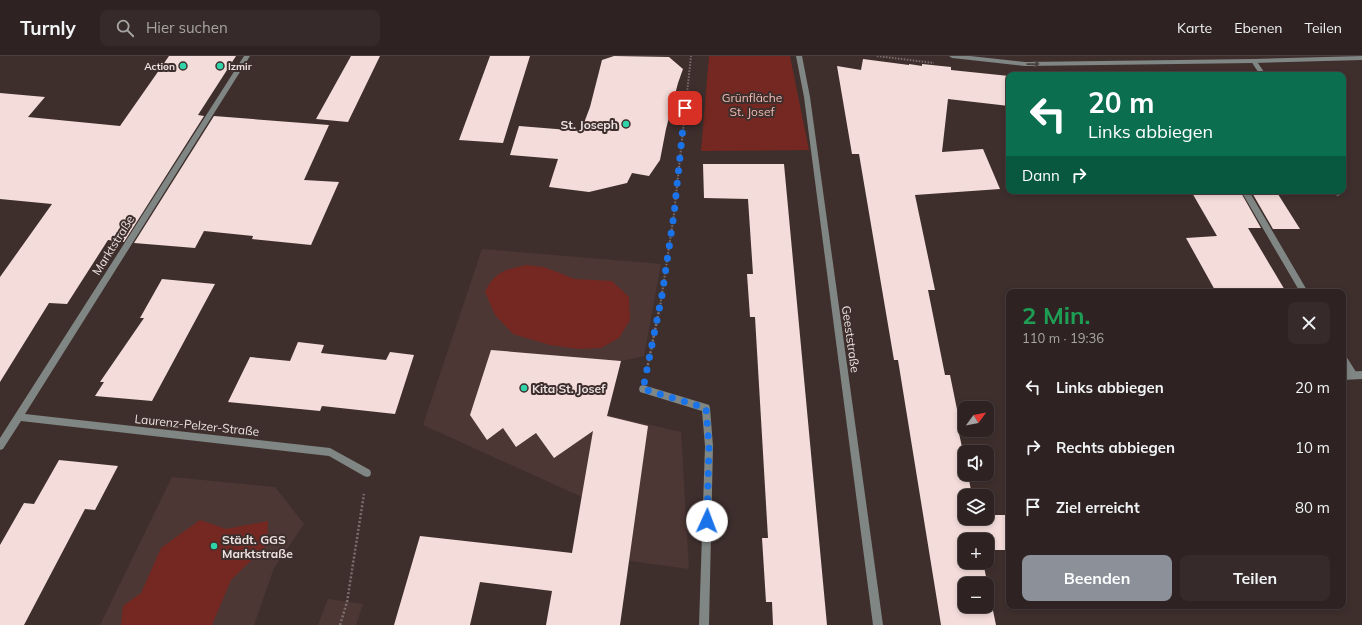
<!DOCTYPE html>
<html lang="de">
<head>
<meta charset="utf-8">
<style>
	:root { --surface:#2e2322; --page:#362b2a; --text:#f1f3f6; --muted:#a7a4a5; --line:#494040; --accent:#8c9099 }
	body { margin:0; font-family:Mulish,sans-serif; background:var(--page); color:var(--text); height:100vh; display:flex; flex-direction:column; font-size:15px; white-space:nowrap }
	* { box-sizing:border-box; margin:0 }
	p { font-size:13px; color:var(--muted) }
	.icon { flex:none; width:22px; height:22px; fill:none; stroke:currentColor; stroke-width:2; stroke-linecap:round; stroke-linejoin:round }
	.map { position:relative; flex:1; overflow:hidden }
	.details { position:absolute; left:1006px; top:233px; width:340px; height:320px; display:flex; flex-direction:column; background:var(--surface); border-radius:8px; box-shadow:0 2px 6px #0003,0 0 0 1px var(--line) }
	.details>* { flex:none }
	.hud { position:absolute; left:1006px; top:16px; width:340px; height:122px; border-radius:8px; box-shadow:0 2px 6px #0003,0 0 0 1px var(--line); background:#0b6e4f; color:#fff; overflow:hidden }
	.needle { width:26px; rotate:58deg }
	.buttons { position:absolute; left:958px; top:345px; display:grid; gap:8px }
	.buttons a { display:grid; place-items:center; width:36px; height:36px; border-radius:8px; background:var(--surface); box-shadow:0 2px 6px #0003,0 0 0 1px var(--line); font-size:20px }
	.pin { position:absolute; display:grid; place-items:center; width:34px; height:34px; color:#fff; margin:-17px; border-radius:8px; box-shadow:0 2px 6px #0006 }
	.me { position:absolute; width:44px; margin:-22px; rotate:2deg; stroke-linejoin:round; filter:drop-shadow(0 0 3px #0008) }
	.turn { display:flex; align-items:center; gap:14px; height:84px; padding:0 16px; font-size:18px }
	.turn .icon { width:52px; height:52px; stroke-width:2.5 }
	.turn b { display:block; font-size:28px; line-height:34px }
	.then { display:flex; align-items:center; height:38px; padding:0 16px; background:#0003; gap:8px; font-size:15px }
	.round { display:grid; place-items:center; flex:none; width:42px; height:42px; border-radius:8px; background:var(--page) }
	.headline { display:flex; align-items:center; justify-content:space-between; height:68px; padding:0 16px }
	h1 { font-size:24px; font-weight:700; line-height:30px; color:#1e9e55 }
	.action { display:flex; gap:8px; margin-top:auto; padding:8px 16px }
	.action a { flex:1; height:46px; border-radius:8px; background:var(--accent); color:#fff; font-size:16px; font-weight:700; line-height:46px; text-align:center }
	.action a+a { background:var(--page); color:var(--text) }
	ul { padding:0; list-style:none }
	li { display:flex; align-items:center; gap:12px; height:60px; padding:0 16px }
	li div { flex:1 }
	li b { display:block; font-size:15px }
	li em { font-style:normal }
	header { display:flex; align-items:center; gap:24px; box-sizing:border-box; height:56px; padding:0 20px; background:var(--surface); border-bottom:1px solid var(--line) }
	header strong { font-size:19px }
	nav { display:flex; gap:22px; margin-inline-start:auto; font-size:14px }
	.search { width:280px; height:36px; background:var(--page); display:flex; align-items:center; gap:10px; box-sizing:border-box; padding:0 14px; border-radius:8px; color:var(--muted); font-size:15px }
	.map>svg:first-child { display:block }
	.built { fill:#4d3735 }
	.green { fill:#742821 }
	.building { fill:#f3dcd9; fill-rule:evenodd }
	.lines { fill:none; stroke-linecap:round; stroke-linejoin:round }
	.path-far1 { stroke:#7b6e6c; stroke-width:2; stroke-dasharray:1.5 1.5; stroke-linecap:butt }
	.path { stroke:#7b6e6c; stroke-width:2.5; stroke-dasharray:2 2; stroke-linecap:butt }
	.service { fill:#7f8683; fill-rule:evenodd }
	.minor { fill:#7f8683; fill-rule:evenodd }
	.oneway { stroke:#4b403e }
	.route { stroke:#1a73e8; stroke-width:7; stroke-dasharray:0 12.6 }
	.poi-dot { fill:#31d4a9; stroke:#3e2f2d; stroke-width:1.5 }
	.labels { text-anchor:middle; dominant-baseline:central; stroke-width:4; stroke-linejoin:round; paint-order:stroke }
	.far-poi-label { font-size:10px; font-weight:bold; fill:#ece2e1; stroke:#3e2f2d; text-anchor:end }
	.park-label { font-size:12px; fill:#efbab1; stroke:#3e2f2d }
	.poi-label { font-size:12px; font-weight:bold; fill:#ece2e1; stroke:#3e2f2d; text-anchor:start }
	.street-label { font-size:12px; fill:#ece2e1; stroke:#3e2f2d }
</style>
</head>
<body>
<header>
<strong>Turnly</strong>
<div class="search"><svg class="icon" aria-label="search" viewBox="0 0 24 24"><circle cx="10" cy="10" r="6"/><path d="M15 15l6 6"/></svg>Hier suchen</div>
<nav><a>Karte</a><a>Ebenen</a><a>Teilen</a></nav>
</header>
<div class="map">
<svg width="1362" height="569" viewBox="0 0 1362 569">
	<rect width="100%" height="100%" fill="#3e2f2d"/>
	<path class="built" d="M482 193 661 208 644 300 621 305 607 359 681 376 689 513 572 497 582 441 423 369Z
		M172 421 275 431 304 468 274 512 254 569H100Z
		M328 543 363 548 356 569H318Z"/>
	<path class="green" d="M709 0H790L809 94 701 95Z
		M526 209 544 211 575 223 612 225 629 241 630 264 619 282 601 292 578 293 550 289 513 278 495 259 485 236C495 215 505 214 526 209Z
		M200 464 226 473 268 465 267 489 231 524 212 569H121L123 550 141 537 161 492Z"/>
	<path class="building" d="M169 0H236L198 59 204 60 124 186 108 184 67 248 49 247 0 326V221L52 148 0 143V37L45 41 28 61 120 70Z
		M351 0H380L348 66 316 63Z
		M490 0H530L503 87 459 84Z
		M614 0 669 1 683 13 678 27 666 73 660 104 649 120 632 117 627 127 589 136 549 131 558 103 510 99 519 70 581 75 590 51 602 4Z
		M863 3 909 9V8L922 10V8L951 11V14L1009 20V50L948 43 942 96 983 93 1000 133 915 139 935 234H928L945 319H950L960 368H957L965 405V418H968L972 440H965V462H987V459H1009V494H987V484H965V506H983L996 569H941L898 304H894L859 98H852L837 10 861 14ZM965 528H987V550H965Z
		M214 60 329 69 304 124 339 126 311 189 252 183 253 180 204 175 195 192 134 187Z
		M703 108H784L827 569H773L772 546H766L762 482H768L755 261H750L747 218H753L748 143 704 142Z
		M1191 135H1240L1261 172H1248L1286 236H1216L1186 182 1217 180Z
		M1251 135H1276L1300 173H1273Z
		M162 223 215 228 152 345 95 340 104 326H100L144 262H140Z
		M298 286 324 289 321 297 386 304 390 296 414 299 395 358 322 350 320 355 228 346 250 301 290 305Z
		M491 294 621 305 607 360 648 370 620 569H546L552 535 480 526 470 569H394L420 480 572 497 593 375 554 402 536 377 516 391 503 372 487 384 470 359Z
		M59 404 118 410 95 454 85 453 24 569H0V489L24 447 34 448Z"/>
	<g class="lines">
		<path class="path-far1" d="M877 0 934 7
			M660 251 674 158 691 0"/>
		<path class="path" d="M647 313 660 250
			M340 569 347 546 364 438"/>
		<path class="service" d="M1254 3 1256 4 1266 19H1260L1251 5Z
			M1241 135H1249L1308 236H1300Z
			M1333 135H1341L1342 137 1338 140 1336 139Z
			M1343 299 1346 300 1356 316 1357 319 1356 322C1345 325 1343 306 1343 299Z
			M643 329 706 348 709 349 710 352 713 390 709 569H699L705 390 702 355 640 336 639 333 640 330Z"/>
		<path class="minor" d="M244 0H250L25 358 330 392 370 414 371 417 370 420 367 421 364 420 329 400 21 365 3 393 0 394V382Z
			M796 0H802L810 41 883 569H873L804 41Z
			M949 0H970L1025 6 1254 3 1362 0V4L1254 7 1025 10 952 2Z
			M1362 315V323L1343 324V316Z"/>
	</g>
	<defs><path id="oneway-shaft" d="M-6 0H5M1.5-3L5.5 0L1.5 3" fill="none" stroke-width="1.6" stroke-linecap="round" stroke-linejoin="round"/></defs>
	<use class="oneway" href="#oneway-shaft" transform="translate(1033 8) rotate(-1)"/>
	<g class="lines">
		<path class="route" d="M685 52 674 158 662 239 643 333 706 352 709 390 707 465"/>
	</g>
	<g class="poi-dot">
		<circle cx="183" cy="10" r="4"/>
		<circle cx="220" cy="10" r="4"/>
		<circle cx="626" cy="68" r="4"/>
		<circle cx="524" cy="332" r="4"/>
		<circle cx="214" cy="490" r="4"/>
	</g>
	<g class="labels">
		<g class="far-poi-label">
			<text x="175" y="10">Action</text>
			<text x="228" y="10" text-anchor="start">Izmir</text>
		</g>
		<g class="park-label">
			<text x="752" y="41">Grünfläche<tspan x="752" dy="14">St. Josef</tspan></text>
		</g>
		<g class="poi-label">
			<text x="618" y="68" text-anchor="end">St. Joseph</text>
			<text x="532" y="332">Kita St. Josef</text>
			<text x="222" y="483">Städt. GGS<tspan x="222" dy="14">Marktstraße</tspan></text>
		</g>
		<g class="street-label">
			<text transform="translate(113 189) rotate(-58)">Marktstraße</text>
			<text transform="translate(851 283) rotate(82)">Geeststraße</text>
			<text transform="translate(197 369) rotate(6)">Laurenz-Pelzer-Straße</text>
		</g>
	</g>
</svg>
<div class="buttons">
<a><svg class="needle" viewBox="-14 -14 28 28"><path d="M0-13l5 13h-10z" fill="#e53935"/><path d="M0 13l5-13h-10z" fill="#a7a4a5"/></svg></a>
<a><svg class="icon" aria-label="sound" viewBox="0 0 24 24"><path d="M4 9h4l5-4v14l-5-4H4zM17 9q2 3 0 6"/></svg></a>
<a><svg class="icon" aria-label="layers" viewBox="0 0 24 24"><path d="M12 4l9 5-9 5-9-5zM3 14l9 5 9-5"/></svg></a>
<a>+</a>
<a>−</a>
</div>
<div class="pin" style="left:685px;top:52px;background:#d93025"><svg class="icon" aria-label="arrive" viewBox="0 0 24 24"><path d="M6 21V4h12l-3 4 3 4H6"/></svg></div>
<svg class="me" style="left:707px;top:465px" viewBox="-20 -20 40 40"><circle r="19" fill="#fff"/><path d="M0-13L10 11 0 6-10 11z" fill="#1a73e8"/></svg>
<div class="hud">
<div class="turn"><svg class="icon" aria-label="left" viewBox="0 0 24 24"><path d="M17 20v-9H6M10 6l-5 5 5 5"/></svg><div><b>20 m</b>Links abbiegen</div></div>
<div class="then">Dann<svg class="icon" aria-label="right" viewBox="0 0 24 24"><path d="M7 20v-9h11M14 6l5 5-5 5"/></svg></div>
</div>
<section class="details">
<div class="headline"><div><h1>2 Min.</h1><p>110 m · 19:36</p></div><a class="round"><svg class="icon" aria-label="close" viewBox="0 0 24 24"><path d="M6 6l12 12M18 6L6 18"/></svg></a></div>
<ul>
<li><svg class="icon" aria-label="left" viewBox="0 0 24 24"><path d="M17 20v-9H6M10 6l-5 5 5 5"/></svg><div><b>Links abbiegen</b></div><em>20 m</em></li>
<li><svg class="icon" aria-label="right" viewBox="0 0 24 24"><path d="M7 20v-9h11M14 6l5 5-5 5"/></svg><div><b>Rechts abbiegen</b></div><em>10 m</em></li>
<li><svg class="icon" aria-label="arrive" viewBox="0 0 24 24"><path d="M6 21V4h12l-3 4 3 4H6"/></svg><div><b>Ziel erreicht</b></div><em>80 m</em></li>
</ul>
<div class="action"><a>Beenden</a><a>Teilen</a></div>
</section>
</div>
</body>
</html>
